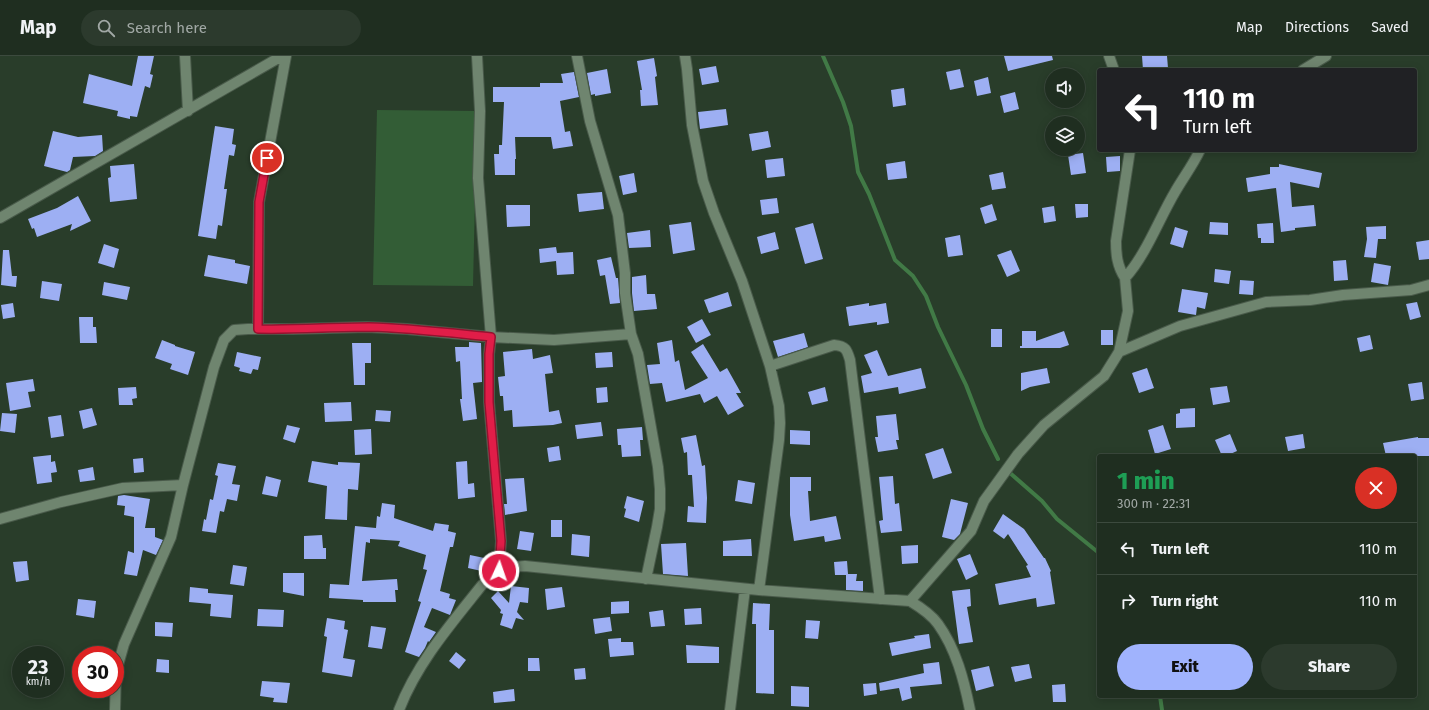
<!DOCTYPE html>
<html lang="en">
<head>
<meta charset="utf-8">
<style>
	:root { --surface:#1f2e20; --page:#2c3a2d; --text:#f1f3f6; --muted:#a1a8a5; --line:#3c4a3e; --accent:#a0b3fd }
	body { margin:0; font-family:"Fira Sans",sans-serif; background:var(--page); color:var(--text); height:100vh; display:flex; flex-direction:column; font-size:15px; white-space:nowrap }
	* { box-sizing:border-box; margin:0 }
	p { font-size:13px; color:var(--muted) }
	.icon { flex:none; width:22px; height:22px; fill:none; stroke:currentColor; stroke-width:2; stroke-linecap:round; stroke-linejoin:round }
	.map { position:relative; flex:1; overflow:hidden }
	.side { position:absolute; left:1097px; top:398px; width:320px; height:244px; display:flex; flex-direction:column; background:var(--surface); border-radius:4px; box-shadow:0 2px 10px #0003,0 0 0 1px var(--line) }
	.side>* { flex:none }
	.top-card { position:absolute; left:1097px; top:12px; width:320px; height:84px; border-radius:4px; box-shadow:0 2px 10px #0003,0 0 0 1px var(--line); background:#202124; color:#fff; overflow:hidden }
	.buttons { position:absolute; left:1045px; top:12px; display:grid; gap:8px }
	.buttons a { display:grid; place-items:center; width:40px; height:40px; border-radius:50%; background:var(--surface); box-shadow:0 2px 10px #0003,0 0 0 1px var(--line); font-size:20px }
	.speed { position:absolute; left:12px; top:590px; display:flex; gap:8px; font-size:20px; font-weight:700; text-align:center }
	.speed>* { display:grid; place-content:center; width:52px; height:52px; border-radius:50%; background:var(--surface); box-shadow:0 2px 10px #0003,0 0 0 1px var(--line); line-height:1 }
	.speed small { font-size:10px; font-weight:400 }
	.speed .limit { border:6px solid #d22; background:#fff; color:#111 }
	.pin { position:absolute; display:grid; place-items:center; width:34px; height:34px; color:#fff; margin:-17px; border:2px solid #fff; border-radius:50%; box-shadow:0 1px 4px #0007 }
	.me { position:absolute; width:44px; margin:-22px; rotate:3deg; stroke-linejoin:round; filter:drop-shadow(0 0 3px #0008) }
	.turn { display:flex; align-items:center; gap:14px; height:84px; padding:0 20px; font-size:18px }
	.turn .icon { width:52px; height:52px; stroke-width:2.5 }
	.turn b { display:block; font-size:28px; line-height:34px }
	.round { display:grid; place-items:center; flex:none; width:42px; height:42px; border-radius:21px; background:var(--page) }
	.head { display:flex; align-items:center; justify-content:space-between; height:68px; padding:0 20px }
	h1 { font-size:24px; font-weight:800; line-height:30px; color:#1e9e55 }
	.primary-button { display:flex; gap:8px; margin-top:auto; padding:8px 20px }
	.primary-button a { flex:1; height:46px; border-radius:24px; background:var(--accent); color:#111; font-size:16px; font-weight:800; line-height:46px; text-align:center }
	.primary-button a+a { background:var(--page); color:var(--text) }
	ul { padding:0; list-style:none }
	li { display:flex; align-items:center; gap:12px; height:52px; padding:0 20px; border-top:1px solid var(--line) }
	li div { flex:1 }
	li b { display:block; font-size:15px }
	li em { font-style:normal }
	header { display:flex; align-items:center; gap:24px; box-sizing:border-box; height:56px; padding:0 20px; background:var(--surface); border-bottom:1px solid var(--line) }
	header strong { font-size:19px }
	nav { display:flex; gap:22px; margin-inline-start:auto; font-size:14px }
	.search { width:280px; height:36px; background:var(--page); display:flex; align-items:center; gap:10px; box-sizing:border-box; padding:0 14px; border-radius:22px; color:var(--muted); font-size:15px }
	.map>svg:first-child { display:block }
	.green { fill:#335d36 }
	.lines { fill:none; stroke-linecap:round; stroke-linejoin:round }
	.stream { stroke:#417a46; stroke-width:4 }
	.building { fill:#9daff3 }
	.street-casing { stroke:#495a4a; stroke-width:12 }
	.street { stroke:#6f856f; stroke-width:10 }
	.route-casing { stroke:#92132f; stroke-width:10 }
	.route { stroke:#e11d48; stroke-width:7 }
</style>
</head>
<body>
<header>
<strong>Map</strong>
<div class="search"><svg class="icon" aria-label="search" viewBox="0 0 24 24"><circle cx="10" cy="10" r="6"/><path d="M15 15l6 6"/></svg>Search here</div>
<nav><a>Map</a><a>Directions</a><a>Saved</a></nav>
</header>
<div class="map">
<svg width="1429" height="654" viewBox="0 0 1429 654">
	<rect width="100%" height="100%" fill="#293d2a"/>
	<path class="green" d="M377 54 477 55 473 230 373 229Z"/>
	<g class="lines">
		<path class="stream" d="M823 0 843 46 851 70 858 116 869 138 895 204 913 220 926 240 938 271 966 329 983 373 998 403
			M1010 417 1042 445 1057 463 1099 497
			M1160 640 1162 654"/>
	</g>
	<path class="building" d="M138 0H154L150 18 153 19 150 32 145 30 137 61 130 60V63L117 60 118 55 83 47 89 18 132 30Z
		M1004 0H1052L1053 4 1008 15Z
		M1142 0H1167L1168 12 1143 14Z
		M654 2 657 20 655 21 658 49 641 50 640 34H642L637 5Z
		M716 10 719 26 702 29 699 13Z
		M607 13 611 37 595 40V38L591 39 587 17Z
		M960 13 964 31 950 34 946 16Z
		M574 16 579 41 560 45 565 76 570 75 573 90 553 93 551 81H515L516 103H515V119H495L494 98H499V89H502L504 46H493V31H540V27H563L561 18Z
		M988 21 991 37 977 40 974 25Z
		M904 32 906 49 893 51 891 34Z
		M1015 36 1019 53 1004 57 1000 40Z
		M726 53 728 69 700 73 698 56Z
		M215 70 234 73 232 88 236 89 234 100 229 99 224 133H227L222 170 218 169 216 183 198 180Z
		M53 75 78 81 102 79 103 95 95 100 73 101 70 114 67 116 44 110Z
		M768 75 771 91 752 95 749 78Z
		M1083 97 1086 117 1071 119 1068 99Z
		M1120 100V115L1107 116 1106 101Z
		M783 102 785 120 767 122 765 104Z
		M905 105 907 122 888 124 886 108Z
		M134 108 137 143 110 146 108 122 111 121 110 110Z
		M1279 108 1322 117 1319 132 1290 126 1292 151 1314 149 1316 170 1295 172V174L1281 176 1276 132 1248 136 1246 122 1270 118V111H1279Z
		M1003 116 1006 132 992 134 989 119Z
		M634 117 637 136 623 139 619 120Z
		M602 136 604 153 579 156 577 138Z
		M78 140 91 165 70 175 72 168 37 181 34 172 32 173 28 163 57 152Z
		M777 142 779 157 762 159 760 144Z
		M992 148 997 164 985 168 980 152Z
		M1075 148H1088V161L1076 162Z
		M506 149H530V170L507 171Z
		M1054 150 1056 165 1044 167 1042 152Z
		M691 166 695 194 673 198 669 169Z
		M1210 166 1228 167V179L1209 178Z
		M813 167 823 203 805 208 795 172Z
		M1273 167 1274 187H1261V182H1258L1257 168Z
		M1386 170V183H1378L1376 202 1364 201 1367 183 1366 171Z
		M1175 171 1188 175 1183 192 1170 188Z
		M650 174 651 191 629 192 627 177Z
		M775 176 779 193 761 198 757 181Z
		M960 179 963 199 948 201 945 182Z
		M1429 184V203L1419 204 1416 186Z
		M104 188 119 193 114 212 98 207Z
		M556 191 557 197 573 196 574 218 557 219 556 205 540 207 539 193Z
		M3 194H9L12 220H17L16 231 1 229Z
		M1011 194 1020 215 1007 221 997 199Z
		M208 199 235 204V207L250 210 247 228 204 220Z
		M611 201 616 222H618L620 247 610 248 605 219 600 220 597 204Z
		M1346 204 1348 224 1334 225 1333 205Z
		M1374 207 1391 210 1388 229 1371 226Z
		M1215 213 1231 215 1229 228 1214 226Z
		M646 219 647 238H655L657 253 634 255 632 237V221Z
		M1240 224 1254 225 1253 239 1239 238Z
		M42 225 62 228 59 245 40 242Z
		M104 226 130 231 127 244 102 239Z
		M1182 233 1208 237 1205 253 1197 251 1196 259 1178 256Z
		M728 236 732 250 709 257 704 244Z
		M1417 246 1421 261 1410 264 1406 248Z
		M13 247 15 261 3 263 1 249Z
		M869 247V250L886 247 889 267 877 269V266L849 270 846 251Z
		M79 261H93V271H96L97 287H80Z
		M702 263 711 279 696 287 687 271Z
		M991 273H1002V291H991Z
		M1101 274H1113V289H1101Z
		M1022 275H1036V285L1064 275 1069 289 1060 292H1020V290H1022Z
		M804 277 808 291 778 301 773 285Z
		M1370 279 1373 293 1360 296 1357 282Z
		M162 284 175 289V290L195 296 188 319 170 313 172 308 155 302Z
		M672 284 675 306 679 304 685 334 708 322 691 296 703 288 720 316 727 312 741 337H736L744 350 728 359 717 340 704 347 700 338 666 346 662 327 650 328 647 309 660 308 657 287Z
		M469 286 481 287 482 326 473 327 477 363 463 365 460 343H462L460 305 456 306 455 291H469Z
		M352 287H371V307H365V329H354Z
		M532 293 533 303 550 299 553 317 545 318 549 356 559 354 562 367 553 369 513 371 512 354 504 355 503 340H500L498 321 505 320 503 296Z
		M877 294 888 320 921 312 926 332 899 338 898 331 864 337 861 320 872 317 864 299Z
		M237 296 261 301 258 314 253 313 251 318 239 315 240 312 234 310Z
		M612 296 613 311 596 312 595 297Z
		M1047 312 1050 327 1030 331 1021 335V317Z
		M1147 312 1154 332 1139 337 1132 317Z
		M33 323 35 335 28 336 31 351 10 355 6 327Z
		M1422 326 1424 343 1411 345 1408 328Z
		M1227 330 1230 346 1213 349 1210 332Z
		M136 331 137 342 132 343 133 349H119L118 332Z
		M607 331 608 346 597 347 596 332Z
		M825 331 828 345 812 349 808 336Z
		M351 346 352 365 325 366 324 347Z
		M92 352 97 369 83 373 79 355Z
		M1195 352V371L1176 372V358L1180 357V353Z
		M376 354 391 355 390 366 375 365Z
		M2 357 17 358 15 377 0 375Z
		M896 358 899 384H896L898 393 878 396 875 381H878L876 360Z
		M61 359 64 380 51 382 48 361Z
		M601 366 603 380 577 383 575 369Z
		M287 369 300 372 295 387 283 383Z
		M1163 369 1171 393 1155 398 1148 374Z
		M642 371 643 384H640L641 400 622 401 621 389H618L617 373Z
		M371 373 372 398 355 399 354 374Z
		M790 374 810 375V389L790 388Z
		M1230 378 1237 395 1226 400H1222L1215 384Z
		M1303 378 1305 392 1288 395 1285 381Z
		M696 379 702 410 705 409 707 442 706 467 687 466 688 450 694 451 692 419H688L687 396 684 397 681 382Z
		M1418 381V382H1429V400H1386L1383 387Z
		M559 390 561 404 549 406 547 392Z
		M943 392 952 417 933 423 925 398Z
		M51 399V406L55 405 57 416 51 417 52 426 37 428 33 401Z
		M143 402 144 416 134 417 133 403Z
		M312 405 338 409V406L360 407 358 434 348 433 347 464 325 463 327 430 308 426Z
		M467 405 468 428 474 427 475 441 458 443 456 406Z
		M218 407 236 410 232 428 240 429 237 445 227 443 224 456 220 455 216 477 202 475 204 463 206 464 210 443 213 444 218 420 215 419Z
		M93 411 95 424 80 426 78 414Z
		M266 420 281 424 277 441 262 438Z
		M893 420 895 448 899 447 902 475 881 477 879 465 883 464 879 421Z
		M790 421H811V435H808L810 465 836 460 841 483 825 486 824 480 794 485 790 459Z
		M524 422 527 455 505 459 504 448H507L505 423Z
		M738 424 755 427 752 448 735 445Z
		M124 439 150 443 145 472H155V481L163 484 156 499 143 494 137 520 124 518 128 495 134 497V461L124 459 125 450 117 449 118 440Z
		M627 440 644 445 639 466 624 461 626 453 624 452Z
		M951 443 968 447 960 478 954 484 942 481Z
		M382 447 395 449 394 462 433 475 435 467 449 469 448 475 456 477 453 491H450L440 535 450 538 449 542 456 544 450 559 432 552 424 571 436 576 429 586 428 585 425 592 419 601 405 596 421 546 418 545 427 514 423 513 426 499 398 490 400 485 370 483V487L366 486 362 525 397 523 398 534H395L396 546H363V544L329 542 330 528 349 529 355 470 376 472 377 460 380 461Z
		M1003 458 1024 473 1044 502H1045L1051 515 1050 516 1055 548 1037 551 1036 542 999 549 995 528 1031 521 1026 510 1028 509 1008 478 1004 483 993 475Z
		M551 464H562V481H551Z
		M520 475 534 477 531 495 517 493Z
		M572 478 590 480 589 501 571 499Z
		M322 479 323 492H326V503H304V480Z
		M751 483 752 500H723V485Z
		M686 487 688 520 663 518 661 488Z
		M918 489V507L902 508 901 490Z
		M970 498 978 518 966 524 957 503Z
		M470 499 489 503 486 516 468 512Z
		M27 505 29 524 16 526 13 506Z
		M847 505 848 518H857L856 525H863V535L846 534V519H835L834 506Z
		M233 509 247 511 244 530 230 528Z
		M283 517H304V540L283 536Z
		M511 530 529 532 528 547 520 546 517 556 524 564 516 562 512 573 500 569 503 558 500 557 501 554 491 542 498 535 509 547Z
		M190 531 208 533V537L233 539 231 562 210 560 211 548 189 546Z
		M562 531 565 551 547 554 545 533Z
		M970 533 971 550 967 551 973 586 959 588 952 535Z
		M78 543 96 545 94 562 76 559Z
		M629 545V557L611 558V546Z
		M753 547 770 548 769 574H774V638L756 637V568H752Z
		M701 552 702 568 685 569 684 553Z
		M258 553 284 554 283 571 257 570Z
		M663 554 665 570 651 571 649 556Z
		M610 561 612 575 595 578 593 563Z
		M327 562 345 565 344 573 348 574 343 602 355 604 352 621 322 616 327 581 324 580Z
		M806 564 820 565 818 583 805 582Z
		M155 566 173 567 172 581 155 580Z
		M371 570 386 572 382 593 368 591Z
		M929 578 931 592 892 600 889 587 915 582 914 580Z
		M621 582V586H633L634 599 610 601 608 583Z
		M686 589 719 591V607H687Z
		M456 596 466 604 459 613 449 605Z
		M528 602H539L540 615H528Z
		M157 603 169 604V617L156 616Z
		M939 606 942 628 910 631 912 642 902 645 899 632 880 635 879 627 924 617 923 608Z
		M1029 608 1032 622 1015 626 1011 611Z
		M989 610 994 630 976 635 971 614Z
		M585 612 586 623 575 624 574 613Z
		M262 625 290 627 287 647 273 646 274 642 260 640Z
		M876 627 877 638 864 640 863 628Z
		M1065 628 1066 646H1053L1052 629Z
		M791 630 809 631V651L791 650Z
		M514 633 515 645 494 647 493 636Z"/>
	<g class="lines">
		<g class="street-casing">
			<path id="street" d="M185 0 188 55
				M477 0 480 55 478 122 491 281 489 298V346L501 485 499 515
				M577 0 590 65 618 159 625 217V237L631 278 638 298 658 411 660 433V453L657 471 646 523
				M685 0 687 13 692 69 703 125 714 157 742 225 770 310 779 350 780 367 779 384 759 534
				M1109 0 1114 14
				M1303 14 1326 0
				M0 162 282 0
				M1125 222C1117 210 1116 198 1116 185L1130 94
				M258 273 259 146 286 0
				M1119 296 1128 255 1125 222C1146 199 1159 163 1175 136 1183 122 1193 109 1200 94
				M770 310 834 289C846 290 847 294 850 304L880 543
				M0 463 61 446 123 432 183 429
				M910 545 971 475 984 445 1018 398 1044 369 1104 320 1119 296 1180 270 1266 246 1310 244 1343 239 1411 234 1429 229
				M115 654 116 616 124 588 171 481 183 429 214 311 224 284 234 274 248 273H293L367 271 407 273 491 281 554 284 631 278
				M399 654C417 607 451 568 482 529 496 515 505 511 525 510L759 534 910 545C920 551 931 558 938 568 956 593 964 624 970 654
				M730 654 745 533"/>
		</g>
		<use href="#street" class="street"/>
	</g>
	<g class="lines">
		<g class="route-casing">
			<path id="route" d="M267 102 259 146 258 273C295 274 332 271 369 271 410 272 451 277 491 281L489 298V346L501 485 499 515"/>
		</g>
		<use href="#route" class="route"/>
	</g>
</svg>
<div class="buttons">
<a><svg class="icon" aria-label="sound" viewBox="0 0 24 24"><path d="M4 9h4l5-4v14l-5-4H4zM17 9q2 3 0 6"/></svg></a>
<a><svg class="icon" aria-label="layers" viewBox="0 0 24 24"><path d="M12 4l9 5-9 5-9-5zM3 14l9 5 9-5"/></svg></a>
</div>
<div class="speed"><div>23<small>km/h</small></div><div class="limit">30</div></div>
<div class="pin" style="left:267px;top:102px;background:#d93025"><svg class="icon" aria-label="arrive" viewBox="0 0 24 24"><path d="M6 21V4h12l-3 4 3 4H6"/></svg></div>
<svg class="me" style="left:499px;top:515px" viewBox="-20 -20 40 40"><circle r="17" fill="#e11d48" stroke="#fff" stroke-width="3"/><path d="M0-11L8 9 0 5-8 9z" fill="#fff"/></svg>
<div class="top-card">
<div class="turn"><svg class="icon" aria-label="left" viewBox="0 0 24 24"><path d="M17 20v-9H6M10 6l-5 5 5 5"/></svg><div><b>110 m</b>Turn left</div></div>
</div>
<section class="side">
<div class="head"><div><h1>1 min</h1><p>300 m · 22:31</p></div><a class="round" style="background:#d93025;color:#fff"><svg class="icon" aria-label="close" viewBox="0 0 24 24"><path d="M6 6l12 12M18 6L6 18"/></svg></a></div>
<ul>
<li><svg class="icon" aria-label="left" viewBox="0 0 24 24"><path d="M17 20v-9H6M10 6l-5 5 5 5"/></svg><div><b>Turn left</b></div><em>110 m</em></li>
<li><svg class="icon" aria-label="right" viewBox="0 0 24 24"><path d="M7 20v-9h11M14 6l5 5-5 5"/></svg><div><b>Turn right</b></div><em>110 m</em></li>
</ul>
<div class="primary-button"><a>Exit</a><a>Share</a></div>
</section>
</div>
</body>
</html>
